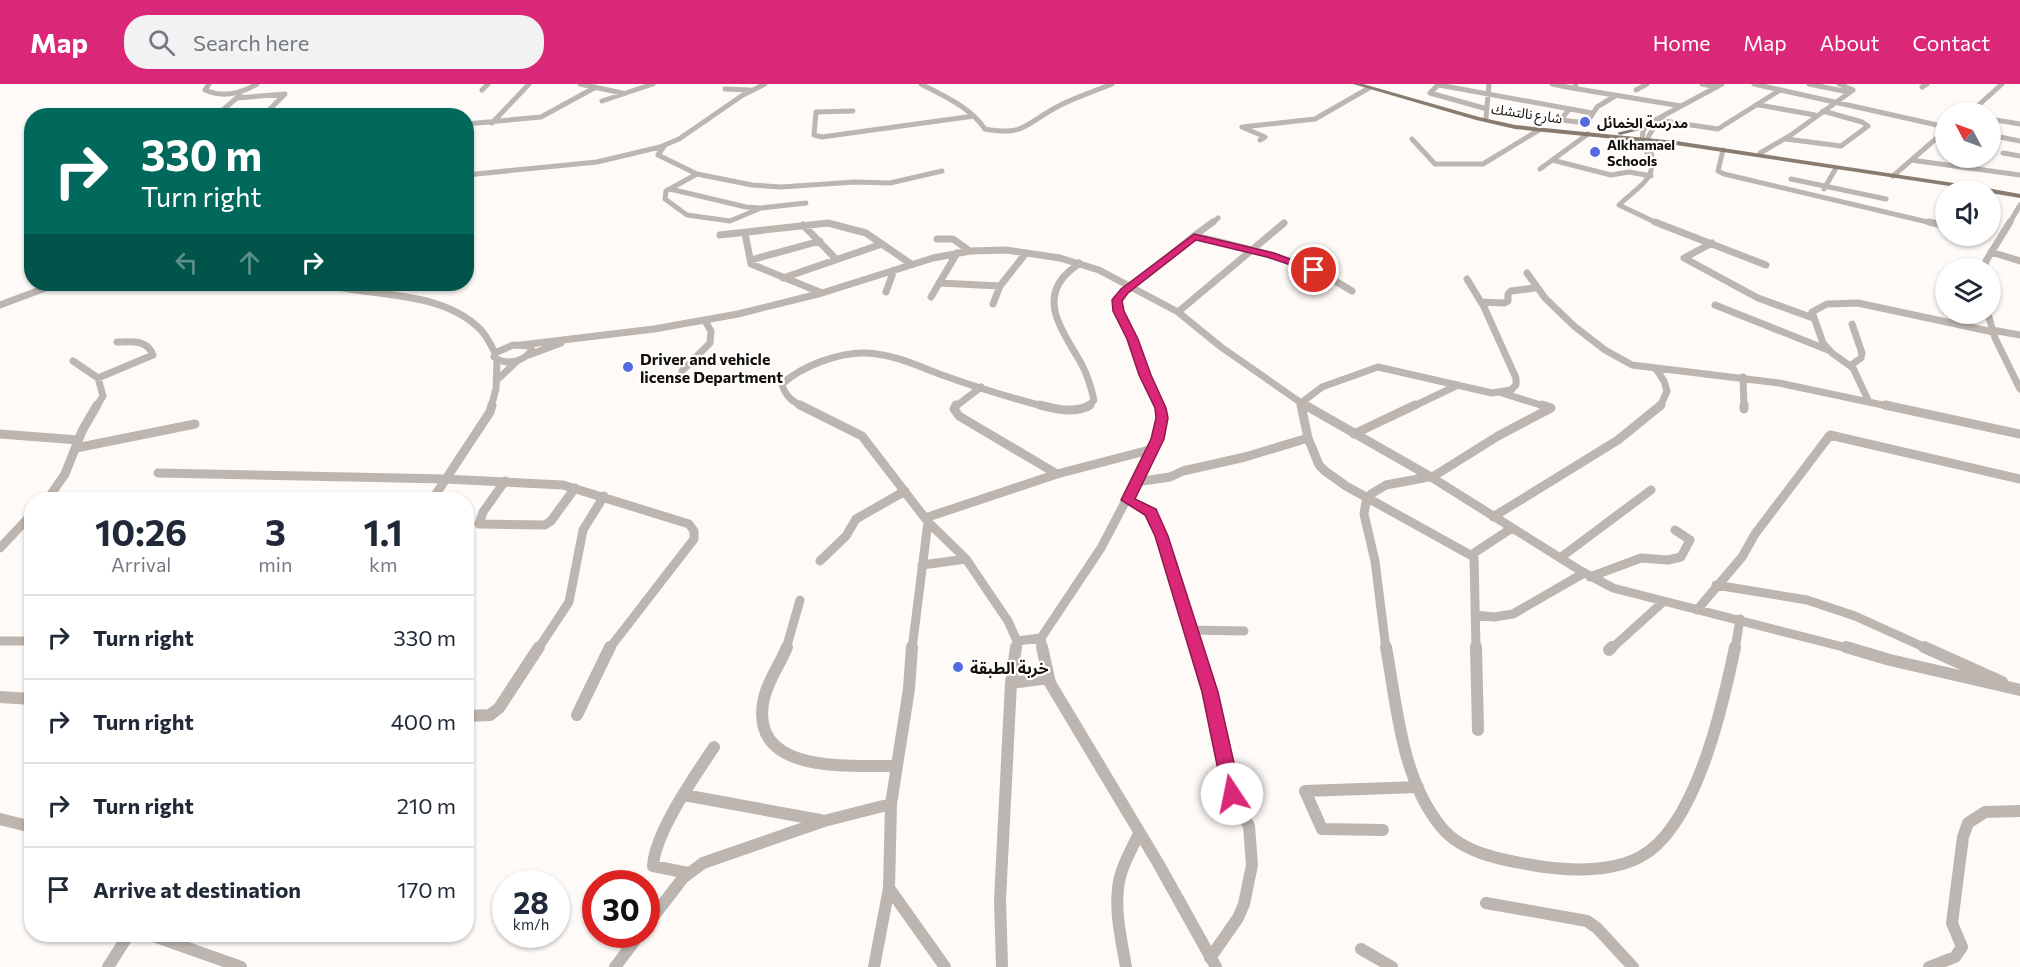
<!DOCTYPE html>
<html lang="en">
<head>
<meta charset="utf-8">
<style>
	:root { --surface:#fff; --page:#f2f2f3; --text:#1f2937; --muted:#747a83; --line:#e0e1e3; --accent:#db2777 }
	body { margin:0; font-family:Commissioner,"Noto Sans Arabic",sans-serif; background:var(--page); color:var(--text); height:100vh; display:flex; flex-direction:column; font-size:22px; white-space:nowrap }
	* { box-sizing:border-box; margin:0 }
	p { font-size:20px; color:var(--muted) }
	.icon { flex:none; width:33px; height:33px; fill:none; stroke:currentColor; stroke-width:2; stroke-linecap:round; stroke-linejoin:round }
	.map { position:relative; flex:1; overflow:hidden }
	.sheet { position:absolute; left:24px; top:408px; width:450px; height:450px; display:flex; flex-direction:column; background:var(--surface); border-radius:24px; box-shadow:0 2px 4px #0004 }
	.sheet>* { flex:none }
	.guide { position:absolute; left:24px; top:24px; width:450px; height:183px; border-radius:24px; box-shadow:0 2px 4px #0004; background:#00695c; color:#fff; overflow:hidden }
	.needle { width:39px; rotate:311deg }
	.tools { position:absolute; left:1935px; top:18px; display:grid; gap:12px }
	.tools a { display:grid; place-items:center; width:66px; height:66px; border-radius:50%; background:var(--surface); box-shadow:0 2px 4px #0004; font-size:30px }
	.speed { position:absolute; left:492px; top:786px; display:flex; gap:12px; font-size:30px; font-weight:700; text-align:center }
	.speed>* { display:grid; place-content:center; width:78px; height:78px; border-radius:50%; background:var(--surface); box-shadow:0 2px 4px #0004; line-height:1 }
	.speed small { font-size:15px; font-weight:400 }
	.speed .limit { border:9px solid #d22; background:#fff; color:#111 }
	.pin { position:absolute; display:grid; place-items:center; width:51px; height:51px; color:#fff; margin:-26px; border:3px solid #fff; border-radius:50%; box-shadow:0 2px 6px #0007 }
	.me { position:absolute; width:66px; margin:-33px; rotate:349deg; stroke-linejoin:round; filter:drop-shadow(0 0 4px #0008) }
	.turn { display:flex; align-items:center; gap:21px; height:126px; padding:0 18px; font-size:27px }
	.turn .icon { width:78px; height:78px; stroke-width:2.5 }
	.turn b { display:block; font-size:42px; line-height:51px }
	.lanes { display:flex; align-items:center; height:57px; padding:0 18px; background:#0003; justify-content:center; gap:30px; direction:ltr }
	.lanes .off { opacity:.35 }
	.eta { display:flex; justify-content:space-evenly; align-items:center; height:102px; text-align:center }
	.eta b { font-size:36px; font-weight:700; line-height:42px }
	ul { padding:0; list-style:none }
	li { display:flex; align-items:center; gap:18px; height:84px; padding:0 18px; border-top:2px solid var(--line) }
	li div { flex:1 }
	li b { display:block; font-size:22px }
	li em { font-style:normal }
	header { display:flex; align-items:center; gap:36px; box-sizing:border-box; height:84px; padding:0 30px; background:var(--accent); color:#fff }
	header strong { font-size:28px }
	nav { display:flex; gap:33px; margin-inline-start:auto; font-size:21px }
	.search { width:420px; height:54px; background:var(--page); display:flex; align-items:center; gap:15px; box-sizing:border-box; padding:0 21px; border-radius:24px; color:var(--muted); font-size:22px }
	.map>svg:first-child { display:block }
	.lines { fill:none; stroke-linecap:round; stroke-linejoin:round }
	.minor-far3 { stroke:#bdb5af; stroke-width:5 }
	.minor-far2 { stroke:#bdb5af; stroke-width:7 }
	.minor-far1 { stroke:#bdb5af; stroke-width:9 }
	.minor { stroke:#bdb5af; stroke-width:12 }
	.major { fill:#887b70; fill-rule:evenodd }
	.route { fill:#db2777; stroke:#8e194d; stroke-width:1.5 }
	.poi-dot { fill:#526be1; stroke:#fff; stroke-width:2 }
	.labels { text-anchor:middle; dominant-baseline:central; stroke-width:4.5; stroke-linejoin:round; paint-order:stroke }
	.far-street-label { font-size:14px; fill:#150f0a; stroke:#fff }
	.far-poi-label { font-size:14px; font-weight:bold; fill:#150f0a; stroke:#fff; text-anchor:start }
	.poi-label { font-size:16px; font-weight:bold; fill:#150f0a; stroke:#fff; text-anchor:start }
</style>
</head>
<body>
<header>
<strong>Map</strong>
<div class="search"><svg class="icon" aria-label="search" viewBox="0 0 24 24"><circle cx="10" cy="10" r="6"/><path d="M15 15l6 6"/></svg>Search here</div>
<nav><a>Home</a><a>Map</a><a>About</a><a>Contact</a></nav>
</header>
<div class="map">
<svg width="2020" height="883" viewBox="0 0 2020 883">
	<rect width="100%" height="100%" fill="#fefaf7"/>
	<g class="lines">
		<path class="minor-far3" d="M209 0 205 6C223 14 240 10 257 0
			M580 0 622 9
			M921 0C944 12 970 23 985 45 1024 52 1024 41 1055 24 1072 14 1093 8 1112 0
			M1439 0 1430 9 1487 25
			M1552 0 1572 4 1576 2
			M1702 0 1717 3
			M1754 0 1946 43
			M1809 0 1848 8
			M1439 1 1592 29
			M1922 3 1927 0
			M1572 4 1681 22
			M725 5 750 6
			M482 6 488 0
			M1636 6 1647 0
			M237 14 285 10 264 31
			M602 17 653 0
			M1759 21 1815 31
			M1569 25 1561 36 1587 39 1597 23 1615 12
			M853 27 816 28 814 51 822 53 974 32
			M1971 28 2002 0
			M216 32 240 11
			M1486 34 1489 0
			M1990 35 2020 40
			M1657 36 1718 45 1780 6
			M492 39 529 0
			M1653 39 1655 42 1648 53C1659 95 1648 94 1619 121L1659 140
			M466 40 541 33 596 3
			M1990 51 2020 57
			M1412 55 1435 80H1483L1539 46
			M1786 55 1841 62 1868 42 1862 38 1823 27
			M1260 56 1265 53 1242 43 1315 35 1369 4
			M665 61 658 71 697 90 752 101 781 103 855 98 890 99 942 87
			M1723 66 1718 87 1724 90 1936 140
			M1760 69 1791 51 1853 6 1839 0
			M2003 69 2020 72
			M1552 76 1611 91 1629 88 1651 92
			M1911 76 2020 91
			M1652 79C1646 65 1636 52 1648 40L1722 0
			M1540 85 1588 50
			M697 90 666 107 665 115 687 131 730 137 761 124
			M466 91 597 78 660 63 679 55 743 11 765 0
			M1893 92 1946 46
			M1791 95 1886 115
			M670 105 746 123 761 124 806 119
			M1824 105 1836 84
			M823 140H830
			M1211 140 1218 134
			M2009 140 2020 121"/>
		<path class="minor-far2" d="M1213 138 1194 152C1249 165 1304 176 1352 207
			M1655 138 1766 181
			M1929 138 1946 142
			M803 141 836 175
			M745 149 751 180 822 209
			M720 151 828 139 866 149 911 180
			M937 155H953L970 167
			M1712 159 1684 174 1758 214 1813 234
			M1991 168 2020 177
			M751 176 820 157
			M1079 179C1074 184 1066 189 1062 195 1040 223 1069 256 1082 281 1088 292 1091 303 1094 316L1088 323
			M1985 184 1986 177 2010 138
			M1527 189 1545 214 1574 242 1605 266 1632 281 1779 299 1892 323
			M783 194 882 160
			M939 199 1000 202
			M323 200C374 213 441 206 480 245 487 252 491 261 495 269
			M886 208 894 186
			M931 213 957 169
			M1481 218 1504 219 1508 217V210L1511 207 1535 204
			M993 220 1000 202 1026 169
			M0 221 56 200
			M1715 221 1828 266
			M1178 228 1284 139
			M1988 230 1995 254 2020 305
			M1992 246 2020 251
			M513 261 529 262 532 266C523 278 506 282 494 273L495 269Z
			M521 261 654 245 738 230 822 209 933 174 970 167 1006 166 1060 174 1099 186 1178 228 1221 263 1307 323
			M529 271 561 259
			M73 277 98 294 103 312 96 323
			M1851 281 1861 274 1862 269 1852 240
			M1656 285 1664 297 1667 307 1660 323
			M682 287 710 259 711 247 705 237
			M1743 293 1744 323
			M98 294 153 271C147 255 131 258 117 258
			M497 296 517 277
			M1502 309 1547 323
			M1869 318 1853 284 1832 269 1823 259 1812 228 1827 220 1858 219 1993 248
			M491 323 496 305 497 276
			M803 323C792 317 785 312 782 300 802 282 839 268 866 269 894 270 920 283 945 292 978 304 1012 314 1046 323
			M955 323 981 303
			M1159 323 1119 227 1117 214 1194 152
			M1302 323 1301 319 1322 303 1378 283 1492 309 1511 306 1516 301V294L1484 223 1467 195
			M1412 323 1458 301"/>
		<path class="minor-far1" d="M800 321 862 352 928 438 966 475 1008 537 1017 557 1016 565
			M956 321 954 325 959 332 1057 390 1153 365
			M1040 321C1055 325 1076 330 1090 321
			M1301 321 1308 354 1319 381 1325 387 1346 402 1474 473 1476 565
			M1305 321 1431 393 1581 487 1613 504 1851 565
			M1744 321V325
			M1885 321 2020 350
			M0 350 78 356
			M1354 350 1415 321
			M76 364 195 340
			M158 389 445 395 563 401 689 440 694 447V455L609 565
			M505 397 483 428 479 440 545 441 551 437 575 404
			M1136 398 1170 393 1183 387 1245 373 1308 354
			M47 416 65 390 82 347 97 321
			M432 416 490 328 492 321
			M1128 416 1151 428 1161 452 1197 565
			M1493 433 1618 356 1661 321
			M925 434 1057 390
			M0 464 32 430
			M1471 471 1512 444
			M1560 474 1651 406
			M820 477 846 452 856 435 905 407
			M922 481 966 475
			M1590 493 1641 474 1668 476 1681 473 1690 456 1675 446
			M1716 501 1807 516 1855 532 1928 565
			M1697 526 1742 473 1755 450 1830 351 2020 395
			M1475 531 1494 533 1513 530 1584 489
			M1190 546 1244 547
			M0 557H32
			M1017 557 1041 554
			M538 565 569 518 583 446 604 412
			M786 565 800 516
			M912 565 928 438
			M1043 565 1041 554 1101 464 1153 365 1161 343 1159 321
			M1386 565 1375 477 1364 430 1366 418 1371 410 1386 401 1434 392 1498 352 1551 324 1542 321
			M1611 565 1663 518
			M1735 565 1740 535"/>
		<path class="minor" d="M787 563C780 581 766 599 763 619 752 691 850 681 896 682
			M1042 563 1050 599 1158 779 1216 883
			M1196 563 1210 607 1232 710 1249 742 1252 781 1244 820 1238 834 1210 874
			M1386 563C1397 622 1401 695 1442 744 1463 769 1502 776 1532 781 1565 787 1610 789 1640 773 1696 744 1723 621 1735 563
			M1476 563 1478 646
			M1846 563 1890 576 2020 606
			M1924 563 2002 598
			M1609 566 1612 563
			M466 591 468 595 466 599
			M1011 599 1048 594
			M0 613 32 615
			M577 631 610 563
			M466 632 490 631 499 624 539 563
			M684 711 820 736
			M0 735 32 743
			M1383 746 1322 745 1305 707 1418 703
			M688 789 653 782C655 748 695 692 714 663
			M889 804 945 883
			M1486 819 1587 837 1597 844 1633 883
			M646 842 683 794 703 779 824 737 891 720
			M148 850 241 883
			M1361 865 1392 883
			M108 883 129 850
			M615 883 640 850
			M874 883 889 804 891 720 909 605 912 563
			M1002 883 1000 816 1011 599 1016 563
			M1126 883C1121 854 1113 822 1120 793 1124 777 1133 763 1139 749
			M1929 883 1955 873 1962 863 1952 839 1963 753 1968 739 1985 728 2020 727"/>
		<path class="major" d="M1353 0H1363L1479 33 1515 41 1676 57 1987 104 2020 110V114L1990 109V106H1976L1676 61 1515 45 1476 36Z
			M1645 41 1647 42V44L1620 51 1617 49Z"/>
	</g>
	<path class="route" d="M1194 150 1274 169 1319 186 1314 189 1267 173 1196 156 1128 209 1122 217 1124 227 1138 255 1151 291 1166 324 1168 334 1164 355 1135 415 1156 425 1168 452 1218 608 1241 710 1238 715 1232 717 1226 715 1223 710 1202 608 1155 452 1145 431 1121 416 1151 355 1156 334 1155 324 1139 291 1127 255 1113 227 1112 216 1121 205Z"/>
	<g class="poi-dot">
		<circle cx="1585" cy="38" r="6"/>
		<circle cx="1595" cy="68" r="6"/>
		<circle cx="628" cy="283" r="6"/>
		<circle cx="958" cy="583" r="6"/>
	</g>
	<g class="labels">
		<g class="far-street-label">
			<text transform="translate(1527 29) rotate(8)">شارع نالتشك</text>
		</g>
		<g class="far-poi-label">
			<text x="1597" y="38">مدرسة الخمائل</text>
			<text x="1607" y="60">Alkhamael<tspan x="1607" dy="16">Schools</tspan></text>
		</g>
		<g class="poi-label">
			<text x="640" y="274">Driver and vehicle<tspan x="640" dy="18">license Department</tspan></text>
			<text x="970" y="583">خربة الطبقة</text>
		</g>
	</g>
</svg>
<div class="tools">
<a><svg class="needle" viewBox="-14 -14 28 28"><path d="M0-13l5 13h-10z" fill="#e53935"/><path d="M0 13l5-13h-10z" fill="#747a83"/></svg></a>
<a><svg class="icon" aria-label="sound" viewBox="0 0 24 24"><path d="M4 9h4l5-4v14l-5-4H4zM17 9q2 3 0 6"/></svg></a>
<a><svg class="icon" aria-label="layers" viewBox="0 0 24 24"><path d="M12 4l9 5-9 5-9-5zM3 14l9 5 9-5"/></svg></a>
</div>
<div class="speed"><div>28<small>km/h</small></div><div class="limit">30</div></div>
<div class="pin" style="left:1314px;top:186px;background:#d93025"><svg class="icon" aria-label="arrive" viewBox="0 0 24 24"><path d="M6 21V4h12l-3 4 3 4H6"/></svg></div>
<svg class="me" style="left:1232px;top:710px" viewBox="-20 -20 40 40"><circle r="19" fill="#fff"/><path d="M0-13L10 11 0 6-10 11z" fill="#db2777"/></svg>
<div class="guide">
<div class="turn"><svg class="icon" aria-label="right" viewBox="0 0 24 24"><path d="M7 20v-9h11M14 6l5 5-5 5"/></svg><div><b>330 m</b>Turn right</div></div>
<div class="lanes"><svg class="icon off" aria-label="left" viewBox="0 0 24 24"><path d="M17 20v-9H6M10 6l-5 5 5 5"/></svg><svg class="icon off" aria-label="ahead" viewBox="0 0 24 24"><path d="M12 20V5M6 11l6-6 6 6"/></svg><svg class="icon" aria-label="right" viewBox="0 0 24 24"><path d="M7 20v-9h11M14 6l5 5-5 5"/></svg></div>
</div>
<section class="sheet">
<div class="eta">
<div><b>10:26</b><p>Arrival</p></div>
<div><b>3</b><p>min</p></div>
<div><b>1.1</b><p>km</p></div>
</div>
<ul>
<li><svg class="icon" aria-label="right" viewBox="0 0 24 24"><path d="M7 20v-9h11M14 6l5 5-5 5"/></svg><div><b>Turn right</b></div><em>330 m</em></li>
<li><svg class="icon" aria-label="right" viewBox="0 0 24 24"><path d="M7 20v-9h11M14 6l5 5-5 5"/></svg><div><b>Turn right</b></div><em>400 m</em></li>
<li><svg class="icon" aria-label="right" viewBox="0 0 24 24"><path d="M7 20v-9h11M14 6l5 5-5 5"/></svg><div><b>Turn right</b></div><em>210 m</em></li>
<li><svg class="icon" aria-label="arrive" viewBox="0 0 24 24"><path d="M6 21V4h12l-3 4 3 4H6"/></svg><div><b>Arrive at destination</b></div><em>170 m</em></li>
</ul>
</section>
</div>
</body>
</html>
